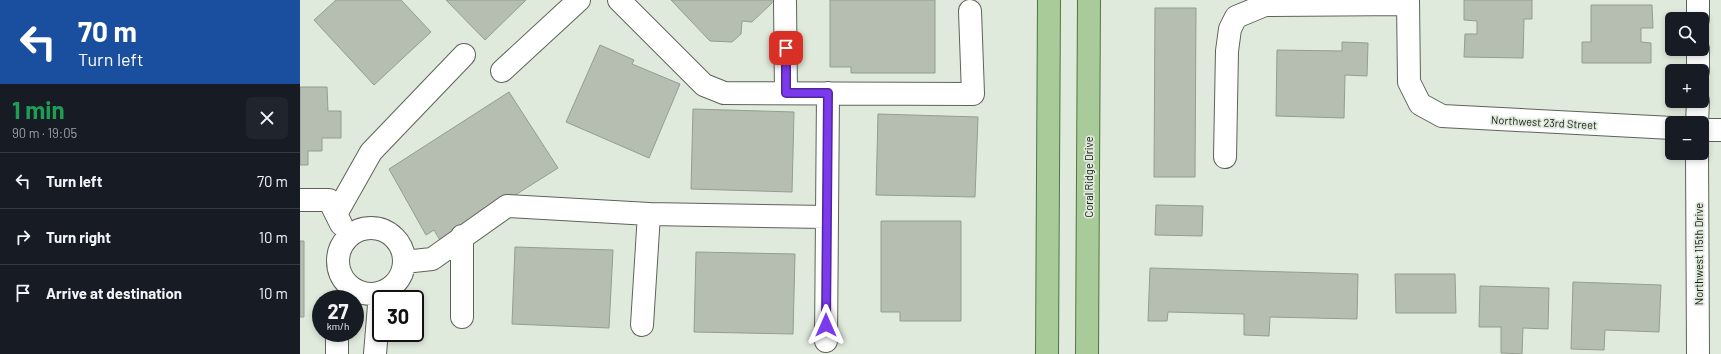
<!DOCTYPE html>
<html lang="en">
<head>
<meta charset="utf-8">
<style>
	:root { --surface:#171b24; --page:#20242c; --text:#f1f3f6; --muted:#9ea1a6; --line:#363941 }
	body { margin:0; font-family:Barlow,sans-serif; background:var(--page); color:var(--text); height:100vh; display:flex; flex-direction:column; font-size:15px; white-space:nowrap }
	* { box-sizing:border-box; margin:0 }
	p { font-size:13px; color:var(--muted) }
	.icon { flex:none; width:22px; height:22px; fill:none; stroke:currentColor; stroke-width:2; stroke-linecap:round; stroke-linejoin:round }
	.map { position:relative; flex:1; overflow:hidden }
	.details { display:flex; flex-direction:column; background:var(--surface); width:300px }
	.details>* { flex:none }
	.top-card { background:#1a4fa0; color:#fff; overflow:hidden }
	.controls { position:absolute; left:1365px; top:12px; display:grid; gap:8px }
	.controls a { display:grid; place-items:center; width:44px; height:44px; border-radius:6px; background:var(--surface); box-shadow:0 2px 6px #0003; font-size:20px }
	.speed { position:absolute; left:12px; top:290px; display:flex; gap:8px; font-size:20px; font-weight:700; text-align:center }
	.speed>* { display:grid; place-content:center; width:52px; height:52px; border-radius:50%; background:var(--surface); box-shadow:0 2px 6px #0003; line-height:1 }
	.speed small { font-size:10px; font-weight:400 }
	.speed .limit { border:2px solid #111; border-radius:6px; background:#fff; color:#111 }
	.pin { position:absolute; display:grid; place-items:center; width:34px; height:34px; color:#fff; margin:-17px; border-radius:8px; box-shadow:0 2px 6px #0006 }
	.me { position:absolute; width:44px; margin:-22px; rotate:0deg; stroke-linejoin:round; filter:drop-shadow(0 0 3px #0008) }
	.turn { display:flex; align-items:center; gap:14px; height:84px; padding:0 12px; font-size:18px }
	.turn .icon { width:52px; height:52px; stroke-width:2.5 }
	.turn b { display:block; font-size:28px; line-height:34px }
	.round { display:grid; place-items:center; flex:none; width:42px; height:42px; border-radius:6px; background:var(--page) }
	.overview { display:flex; align-items:center; justify-content:space-between; height:68px; padding:0 12px }
	h1 { font-size:24px; font-weight:700; line-height:30px; color:#1e9e55 }
	ul { padding:0; list-style:none }
	li { display:flex; align-items:center; gap:12px; height:56px; padding:0 12px; border-top:1px solid var(--line) }
	li div { flex:1 }
	li b { display:block; font-size:15px }
	li em { font-style:normal }
	main { display:flex; flex:1; min-height:0 }
	.map>svg:first-child { display:block }
	.building { fill:#b5beb1; stroke:#949d90 }
	.lines { fill:none; stroke-linecap:round; stroke-linejoin:round }
	.minor-casing { stroke:#5c6458; stroke-width:24 }
	.major-casing { stroke:#50763f; stroke-width:24 }
	.minor { stroke:#fff; stroke-width:22 }
	.major { stroke:#a9cb99; stroke-width:22 }
	.route-casing { stroke:#51269a; stroke-width:10 }
	.route { stroke:#7c3aed; stroke-width:7 }
	.labels { text-anchor:middle; dominant-baseline:central; stroke-width:3.5; stroke-linejoin:round; paint-order:stroke }
	.street-label { font-size:11px; fill:#161a15; stroke:#e0eadc }
</style>
</head>
<body>
<main>
<section class="details">
<div class="top-card">
<div class="turn"><svg class="icon" aria-label="left" viewBox="0 0 24 24"><path d="M17 20v-9H6M10 6l-5 5 5 5"/></svg><div><b>70 m</b>Turn left</div></div>
</div>
<div class="overview"><div><h1>1 min</h1><p>90 m · 19:05</p></div><a class="round"><svg class="icon" aria-label="close" viewBox="0 0 24 24"><path d="M6 6l12 12M18 6L6 18"/></svg></a></div>
<ul>
<li><svg class="icon" aria-label="left" viewBox="0 0 24 24"><path d="M17 20v-9H6M10 6l-5 5 5 5"/></svg><div><b>Turn left</b></div><em>70 m</em></li>
<li><svg class="icon" aria-label="right" viewBox="0 0 24 24"><path d="M7 20v-9h11M14 6l5 5-5 5"/></svg><div><b>Turn right</b></div><em>10 m</em></li>
<li><svg class="icon" aria-label="arrive" viewBox="0 0 24 24"><path d="M6 21V4h12l-3 4 3 4H6"/></svg><div><b>Arrive at destination</b></div><em>10 m</em></li>
</ul>
</section>
<div class="map">
<svg width="1421" height="354" viewBox="0 0 1421 354">
	<rect width="100%" height="100%" fill="#e0eadc"/>
	<path class="building" d="M36 0H101L131 32 74 85 14 20Z
		M146 0H226L185 40Z
		M371 0H472V3L452 22 442 21 441 34 432 42 410 41Z
		M530 0H635V73H551V67H530Z
		M1164 0H1232V19H1224L1223 58 1164 57 1165 34H1177V21L1164 20Z
		M1291 5H1352L1353 28H1341V42L1351 43V63H1282V42H1291Z
		M855 8H896L895 177H854Z
		M1042 42 1068 43 1067 76 1045 75 1044 118 976 116 977 50 1042 51Z
		M300 45 334 60 332 64 380 84 349 158 266 122Z
		M0 87H27L28 111H41V138H22V151H8V165H0Z
		M209 92 258 168 141 242 134 230 126 235 89 169Z
		M393 109 494 112 492 192 391 189Z
		M578 114 678 117 675 197 576 195Z
		M856 205 903 206 902 236 855 235Z
		M581 221H661V321H600V312H581Z
		M0 241H4V317H0Z
		M215 247 313 250 309 328 212 324Z
		M396 252 495 254 493 334 394 332Z
		M850 268 1058 274 1057 319 970 317 969 336 944 335V314L868 312 867 321H848Z
		M1095 274H1155L1156 313H1096Z
		M1273 282 1361 285 1359 332 1305 330 1304 350 1271 349Z
		M1180 286 1249 288 1248 329 1223 328 1222 354 1201 353V327H1179Z"/>
	<g class="lines">
		<g class="minor-casing">
			<path id="minor" d="M319 0 404 85 424 93 673 94 670 11
				M1108 0 1109 82 1120 104 1142 116 1372 128
				M485 2 486 93
				M1398 19V0
				M202 71 279 0
				M1398 71V49
				M1397 123 1398 101
				M1402 130H1421
				M1397 153 1398 354
				M925 157 927 51 930 29 936 17 965 5 1108 4
				M0 200H29L41 224
				M36 214 71 152 164 55
				M38 261a33 33 0 1 1 66 0a33 33 0 1 1-66 0Z
				M104 262 132 259 207 206 349 214 527 217
				M162 317V236
				M342 325 349 214
				M526 341 528 93
				M37 354V333
				M75 354 80 293"/>
		</g>
		<g class="major-casing">
			<path id="major" d="M747 354 749 0
				M787 354 789 0"/>
		</g>
		<use href="#minor" class="minor"/>
		<use href="#major" class="major"/>
	</g>
	<g class="lines">
		<g class="route-casing">
			<path id="route" d="M486 48V93H528L526 325"/>
		</g>
		<use href="#route" class="route"/>
	</g>
	<g class="labels">
		<g class="street-label">
			<text transform="translate(1244 122) rotate(3)">Northwest 23rd Street</text>
			<text transform="translate(788 177) rotate(-90)">Coral Ridge Drive</text>
			<text transform="translate(1398 254) rotate(-90)">Northwest 115th Drive</text>
		</g>
	</g>
</svg>
<div class="controls">
<a><svg class="icon" aria-label="search" viewBox="0 0 24 24"><circle cx="10" cy="10" r="6"/><path d="M15 15l6 6"/></svg></a>
<a>+</a>
<a>−</a>
</div>
<div class="speed"><div>27<small>km/h</small></div><div class="limit">30</div></div>
<div class="pin" style="left:486px;top:48px;background:#d93025"><svg class="icon" aria-label="arrive" viewBox="0 0 24 24"><path d="M6 21V4h12l-3 4 3 4H6"/></svg></div>
<svg class="me" style="left:526px;top:325px" viewBox="-20 -20 40 40"><path d="M0-17L14 15 0 8-14 15z" fill="#7c3aed" stroke="#fff" stroke-width="4"/></svg>
</div>
</main>
</body>
</html>
